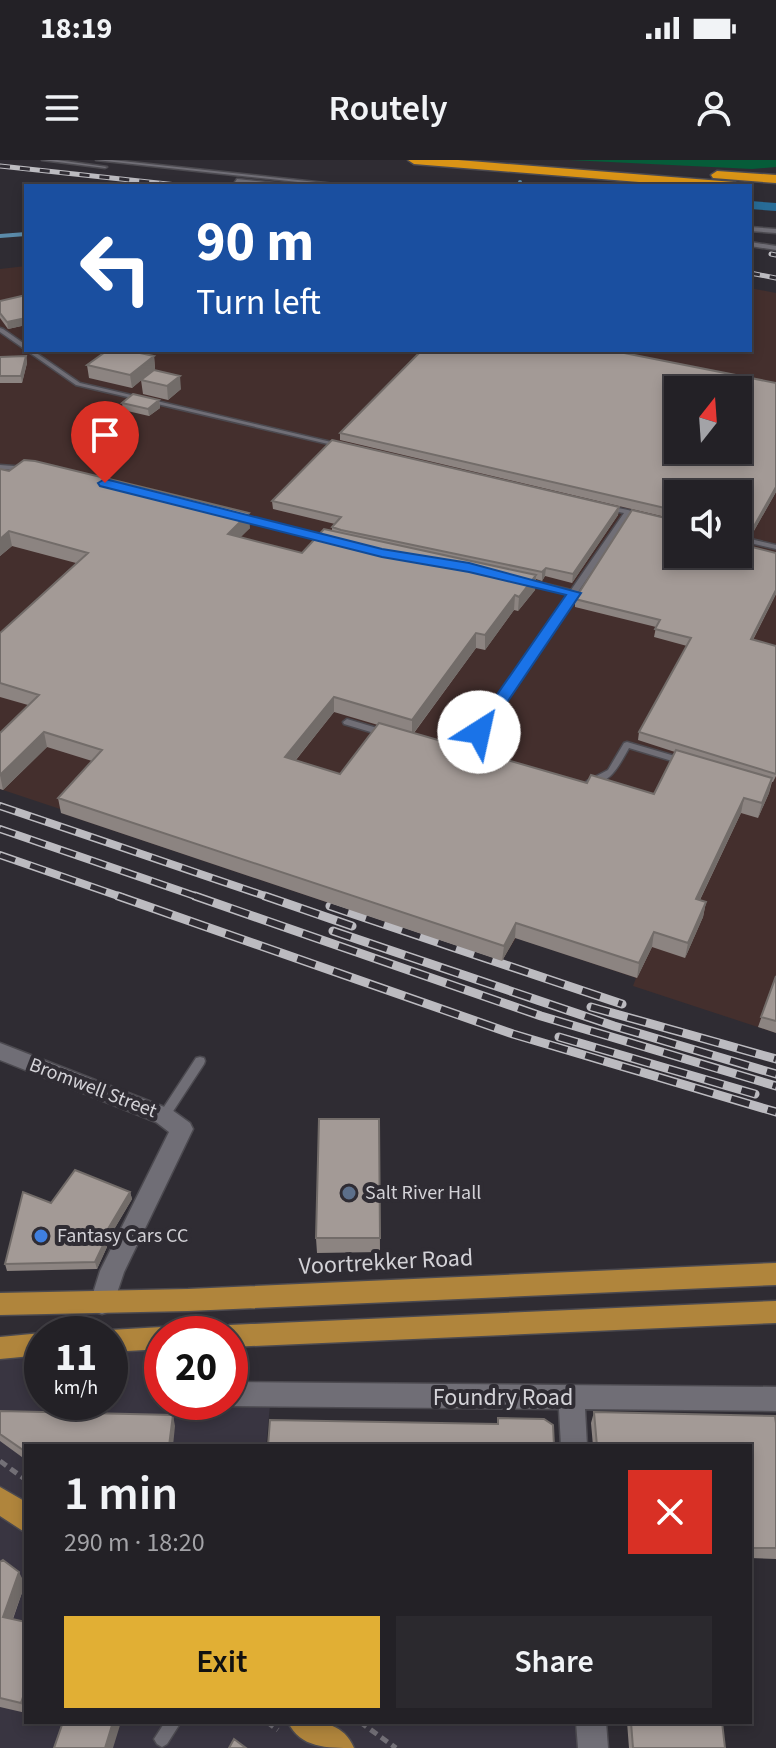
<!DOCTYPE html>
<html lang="en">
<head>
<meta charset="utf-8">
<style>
	:root { --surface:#232126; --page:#2b292e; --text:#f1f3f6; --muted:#a3a3a7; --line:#403e43; --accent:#e1af34 }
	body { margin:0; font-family:"Source Sans 3",sans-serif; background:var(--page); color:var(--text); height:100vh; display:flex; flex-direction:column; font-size:30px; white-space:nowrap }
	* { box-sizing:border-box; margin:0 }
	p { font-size:26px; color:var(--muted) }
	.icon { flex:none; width:44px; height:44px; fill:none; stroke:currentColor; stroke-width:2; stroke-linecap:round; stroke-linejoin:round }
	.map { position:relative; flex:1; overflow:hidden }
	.drawer { position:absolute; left:24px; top:1284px; width:728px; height:280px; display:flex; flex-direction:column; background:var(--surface); border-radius:0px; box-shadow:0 4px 12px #0003,0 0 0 2px var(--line) }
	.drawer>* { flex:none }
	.guide { position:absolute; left:24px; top:24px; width:728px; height:168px; border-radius:0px; box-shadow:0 4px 12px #0003,0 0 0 2px var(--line); background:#1a4fa0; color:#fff; overflow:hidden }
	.needle { width:52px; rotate:17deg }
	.fabs { position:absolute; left:664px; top:216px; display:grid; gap:16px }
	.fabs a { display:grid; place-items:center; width:88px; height:88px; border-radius:0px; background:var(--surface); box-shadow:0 4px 12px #0003,0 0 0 2px var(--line); font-size:40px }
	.speed { position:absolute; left:24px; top:1156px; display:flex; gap:16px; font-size:40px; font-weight:700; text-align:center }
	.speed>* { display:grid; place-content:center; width:104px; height:104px; border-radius:50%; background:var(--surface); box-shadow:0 4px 12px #0003,0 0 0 2px var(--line); line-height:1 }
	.speed small { font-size:20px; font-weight:400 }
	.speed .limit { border:12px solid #d22; background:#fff; color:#111 }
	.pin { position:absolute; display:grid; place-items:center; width:68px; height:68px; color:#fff; margin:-82px -34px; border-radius:50% 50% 50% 0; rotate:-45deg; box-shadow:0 0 8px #0007 }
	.pin .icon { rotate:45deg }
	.me { position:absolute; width:88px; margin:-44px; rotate:35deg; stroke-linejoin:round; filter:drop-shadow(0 0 6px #0008) }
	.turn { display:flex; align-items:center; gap:28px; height:168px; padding:0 40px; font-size:36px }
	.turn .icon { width:104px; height:104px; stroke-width:2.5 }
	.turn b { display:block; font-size:56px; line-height:68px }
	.round { display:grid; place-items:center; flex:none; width:84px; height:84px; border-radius:0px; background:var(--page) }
	.headline { display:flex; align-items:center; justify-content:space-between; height:136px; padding:0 40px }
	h1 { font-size:48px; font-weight:600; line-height:60px }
	.cta { display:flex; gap:16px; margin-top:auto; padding:16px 40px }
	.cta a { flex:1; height:92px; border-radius:0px; background:var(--accent); color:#111; font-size:32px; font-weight:600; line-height:92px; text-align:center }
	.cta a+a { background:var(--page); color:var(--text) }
	.status { display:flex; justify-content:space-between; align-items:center; height:56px; padding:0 40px; background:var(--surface); direction:ltr }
	.status svg { height:22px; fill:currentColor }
	header { display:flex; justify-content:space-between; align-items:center; height:104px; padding:0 40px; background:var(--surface); font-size:36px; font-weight:600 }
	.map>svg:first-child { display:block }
	.built { fill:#393541 }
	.industrial { fill:#442f2d; fill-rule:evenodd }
	.green { fill:#065c39 }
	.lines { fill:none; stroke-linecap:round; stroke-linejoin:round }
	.stream { stroke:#5b8baa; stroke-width:4 }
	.canal { fill:#286c97; fill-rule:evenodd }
	.service-casing { stroke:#4c4a50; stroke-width:3 }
	.minor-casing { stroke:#4c4a50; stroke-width:3 }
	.primary-casing { stroke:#4c4a50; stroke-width:3 }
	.motorway-casing { stroke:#4c4a50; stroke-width:3 }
	.path { stroke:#737077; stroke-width:5; stroke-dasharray:8 5; stroke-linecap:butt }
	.service { fill:#706e76; fill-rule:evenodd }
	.minor { fill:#706e76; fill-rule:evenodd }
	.primary { fill:#b0853c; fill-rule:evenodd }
	.motorway { fill:#da9416; fill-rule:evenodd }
	.rail-far2-casing { stroke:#bcbbc0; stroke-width:5 }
	.rail-far1-casing { stroke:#bcbbc0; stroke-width:8 }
	.rail-casing { stroke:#bcbbc0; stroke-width:9 }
	.rail-far2 { stroke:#2f2c33; stroke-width:3; stroke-dasharray:10; stroke-linecap:butt }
	.rail-far1 { stroke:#2f2c33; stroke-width:5; stroke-dasharray:16; stroke-linecap:butt }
	.rail { stroke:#2f2c33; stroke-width:6; stroke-dasharray:19; stroke-linecap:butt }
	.wall { fill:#8c8481; fill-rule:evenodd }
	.shaded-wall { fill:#726c69 }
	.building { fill:#a39a96; stroke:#726c69; stroke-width:2; fill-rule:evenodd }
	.route { fill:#1a73e8; stroke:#114b97; stroke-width:2 }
	.service-dot { fill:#5c6f8a; stroke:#2f2c33; stroke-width:3 }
	.shop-dot { fill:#3f7fe0; stroke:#2f2c33; stroke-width:3 }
	.labels { text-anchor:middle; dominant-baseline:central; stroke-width:8; stroke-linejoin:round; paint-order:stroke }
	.street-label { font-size:20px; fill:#d3d2d7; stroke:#2f2c33 }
	.poi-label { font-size:20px; fill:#d3d2d7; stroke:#2f2c33; text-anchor:start }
	.near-street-label { font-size:24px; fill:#d3d2d7; stroke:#2f2c33 }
</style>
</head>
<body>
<div class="status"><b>18:19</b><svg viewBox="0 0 49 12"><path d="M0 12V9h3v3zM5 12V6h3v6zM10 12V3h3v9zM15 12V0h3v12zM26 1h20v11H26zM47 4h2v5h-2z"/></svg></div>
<header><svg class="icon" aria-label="menu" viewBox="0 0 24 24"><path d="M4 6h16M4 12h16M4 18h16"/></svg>Routely<svg class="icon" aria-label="person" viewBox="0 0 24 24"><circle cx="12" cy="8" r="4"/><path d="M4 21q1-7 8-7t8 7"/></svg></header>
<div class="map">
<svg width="776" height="1588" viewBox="0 0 776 1588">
	<rect width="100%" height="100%" fill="#2f2c33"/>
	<path class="built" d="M110 1181H162V1242H230L271 1235 266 1286H26V1562H591L593 1588H0V1188L42 1184V1242H110Z"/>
	<path class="industrial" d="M26 106V190H750V128L776 133V873L633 826 636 818 516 778 502 801 61 653 63 650 0 629V109ZM678 230H738V290H678ZM678 334H738V394H678Z"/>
	<path class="green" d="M569 0H776V7L752 9Z"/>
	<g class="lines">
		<path class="stream" d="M520 22V26
			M0 76 26 74"/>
		<path class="canal" d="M750 41 776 43V51L750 49Z"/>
		<g class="service-casing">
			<path id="service" d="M42 0H57L107 7 105 8Z
				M96 0H112L353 26H335Z
				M237 19 283 24 286 26H269L235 22Z
				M750 67 776 69V73L750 71Z
				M750 82 776 86V90L750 86Z
				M0 168 3 169 26 185V190H32L80 223 344 285 341 287 76 225 0 172Z
				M0 305 27 307 30 309 27 311 0 309Z
				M603 345 628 350 648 356 644 358 630 355 466 598H460L459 596 460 594 569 434 523 423 522 421 526 419 571 430 624 353 603 349Z
				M234 355 330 378 334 380 330 382 234 359Z
				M738 376 776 385V389L738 380Z
				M347 559 387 571 388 573 384 576 344 564 343 562Z
				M627 582 685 599 686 601 682 604 629 588C618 607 611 624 587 625L586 623 587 621 608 610 624 583Z
				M200 897 204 898 205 901 204 904 168 959 164 960 160 959 158 956 160 953 196 898Z
				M165 1562H181L167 1584 162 1587 157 1584 154 1579Z"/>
		</g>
		<g class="minor-casing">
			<path id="minor" d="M0 883 172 950 190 963 193 969 124 1112 111 1151 102 1154 93 1151 90 1143 100 1111 169 972 156 962 0 900Z
				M230 1222 776 1227V1251L585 1249 587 1286H561L559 1249 230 1246 221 1242H230Z
				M576 1562H606L608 1588H578Z"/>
		</g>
		<g class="primary-casing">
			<path id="primary" d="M776 1103V1125L188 1151 0 1155V1133L188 1129Z
				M776 1141V1163L230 1187V1174H218L221 1168 230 1165Z
				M162 1167 173 1174H162V1189L110 1192V1174H101L110 1170Z
				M42 1173 46 1174H42V1195L0 1199V1177Z
				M0 1327 26 1342V1373L0 1356Z
				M288 1562C315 1562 342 1559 354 1588 327 1588 300 1588 288 1562Z"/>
		</g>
		<g class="motorway-casing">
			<path id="motorway" d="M408 0H458L734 22 740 26H689L414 4Z
				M717 11 776 15V23L713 18 711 15Z"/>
		</g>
		<path class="path" d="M0 1301 26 1320
			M267 1562 278 1570
			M360 1562 396 1588"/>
		<use href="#service" class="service"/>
		<use href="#minor" class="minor"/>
		<use href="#primary" class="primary"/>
		<use href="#motorway" class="motorway"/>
		<g class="rail-far2-casing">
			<path id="rail-far2" d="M0 6 186 26
				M771 94 776 95
				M750 113 776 118"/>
		</g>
		<g class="rail-far1-casing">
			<path id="rail-far1" d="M0 646 271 738
				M0 669 201 738
				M0 695 124 738"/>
		</g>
		<g class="rail-casing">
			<path id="rail" d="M118 736 513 874 776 952
				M195 736 541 856 776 926
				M265 736 352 766
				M330 746 622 844
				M333 771 614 866 776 914
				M591 847 776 899
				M559 877 755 934"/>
		</g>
		<use href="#rail-far2" class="rail-far2"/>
		<use href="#rail-far1" class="rail-far1"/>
		<use href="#rail" class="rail"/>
	</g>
	<path class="wall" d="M26 135V165L8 169 0 158V141Z
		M26 196 27 203 22 223H0V197Z
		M154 196 155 209 154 210 181 229 168 240 143 234 141 220 132 228 89 218 87 205Z
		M159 240 160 248 149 256 123 250 122 243Z
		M340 273 776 332 751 376 738 374 678 334V360L340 280Z
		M0 309 250 368 240 377 302 393 332 371V367L335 364 273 349 272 341 619 347 618 355 572 423 545 416 542 421 536 419 535 430 518 451 514 450 485 490 476 488 414 573 587 623 654 634 675 592 638 580 639 572 687 486 654 477 656 467 575 447V439L746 386 776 393V434L753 480 776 486V616L773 622H772L769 633 758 658 741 653 700 740 706 742 703 757 685 798 652 787 637 818 515 778 502 801 61 653 58 638 92 601 47 587 3 630 0 629V573L28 545 0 537V473L76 403 12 386 0 396ZM334 552 378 565 340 614 296 600Z
		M776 816V873L758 867Z
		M379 959 380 1092 317 1093 316 1078Z
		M130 1032 132 1039 106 1083 107 1087 97 1109 7 1111 5 1104 51 1043Z
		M0 1251 175 1266 26 1286V1300L0 1281Z
		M594 1252 776 1263V1399L750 1398V1286H593L591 1263Z
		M0 1402 25 1424 13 1459 26 1462V1553L0 1547Z
		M627 1562H722L725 1588H629Z"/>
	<path class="shaded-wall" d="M26 158V165L8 169 7 162Z
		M26 196 27 203 22 223 21 216Z
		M154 196 155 209 132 228 130 215Z
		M180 216 181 229 168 240 167 226Z
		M159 240 160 248 149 256 148 249Z
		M776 327V332L751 376 753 368Z
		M619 347 618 355 572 423 573 414Z
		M249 353 250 368 229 389 228 374Z
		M9 371 12 386 0 396V379Z
		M546 408 545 416 542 421V412Z
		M536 415 535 430 518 451 519 437Z
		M776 430V434L749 487 751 479Z
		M515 435 514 450 485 490V475Z
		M476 473V488L412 575V560Z
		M334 537V552L286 612 285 597Z
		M44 572 47 587 3 630 0 615Z
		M772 618 769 633 758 658 762 643Z
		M744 638 741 653 693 754 696 739Z
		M706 742 703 757 685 798 688 783Z
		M516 763 515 778 502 801 504 786Z
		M654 772 652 787 637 818 639 803Z
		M130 1032 132 1039 106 1083 107 1087 97 1109 95 1102 102 1079Z
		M173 1255 175 1266 173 1286H169Z
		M19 1412 25 1424 9 1469 3 1457Z
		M26 1528V1552L21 1543Z
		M113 1562H121L113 1588H105Z"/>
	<path class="building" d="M26 135V158L7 162 0 153V141Z
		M108 190H126L154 196 130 215 87 205Z
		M422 190H609L776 223V327L753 368 740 365 738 367V334H678V351L340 273ZM678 230H738V290H678Z
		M26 196 21 216H0V197Z
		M154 210 180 216 167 226 141 220Z
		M133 234 159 240 148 249 122 243Z
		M332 280 619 347 573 414 546 408 542 412 341 370 332 367 341 357 272 341Z
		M24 300 35 301 249 353 228 374 302 393 324 369 536 415 519 437 515 435 485 475 476 473 412 560 334 537 285 597 340 614 379 563 587 623 591 615 654 634 676 590 772 618 762 643 744 638 696 739 706 742 688 783 654 772 639 803 516 763 504 786 58 638 102 590 44 572 0 615V573L39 535 0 523V473L88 393 9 371 0 379V309L9 311Z
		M632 350 678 361V394H738V374L748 377 744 385 776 393V430L751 479 776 486V614L639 572 691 478 655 469 660 460 575 439Z
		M776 816V861L761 857Z
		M319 959H379L380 1078H316Z
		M75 1010 130 1032 102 1079H106L95 1102 5 1104 23 1032 51 1043Z
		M0 1251 173 1255 169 1286H26V1292L0 1274Z
		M594 1252 775 1256 776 1263V1388H750V1286H597Z
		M498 1258 544 1259 553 1265 554 1286H268L270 1260 498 1264Z
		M3 1400 19 1412 3 1457 26 1462V1528L21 1543 0 1538V1402Z
		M63 1562H113L105 1588H54Z
		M631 1562H722L725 1588H633Z
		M234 1579 246 1588H229Z"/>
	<path class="route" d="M105 319 382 389 469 403 581 433 485 575 479 577 471 572 566 435 469 412 382 397 100 326 98 323Z"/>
	<circle class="service-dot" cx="349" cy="1033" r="8"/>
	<circle class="shop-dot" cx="41" cy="1076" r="8"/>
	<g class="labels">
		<g class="street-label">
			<text transform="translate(93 928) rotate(21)">Bromwell Street</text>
		</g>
		<g class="poi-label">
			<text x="365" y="1033">Salt River Hall</text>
			<text x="57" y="1076">Fantasy Cars CC</text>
		</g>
		<g class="near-street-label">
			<text transform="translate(386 1102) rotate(-3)">Voortrekker Road</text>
			<text x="503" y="1237">Foundry Road</text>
		</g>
	</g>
</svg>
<div class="fabs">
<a><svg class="needle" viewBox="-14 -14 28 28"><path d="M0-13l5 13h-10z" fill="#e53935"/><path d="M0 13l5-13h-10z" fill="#a3a3a7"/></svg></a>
<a><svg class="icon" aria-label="sound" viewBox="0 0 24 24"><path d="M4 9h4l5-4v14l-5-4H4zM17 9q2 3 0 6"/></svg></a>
</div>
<div class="speed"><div>11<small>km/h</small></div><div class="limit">20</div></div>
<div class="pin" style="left:105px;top:323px;background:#d93025"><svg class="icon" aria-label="arrive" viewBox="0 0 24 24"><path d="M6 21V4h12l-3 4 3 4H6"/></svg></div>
<svg class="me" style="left:479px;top:572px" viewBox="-20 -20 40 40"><circle r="19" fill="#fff"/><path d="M0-13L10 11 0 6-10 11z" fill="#1a73e8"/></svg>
<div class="guide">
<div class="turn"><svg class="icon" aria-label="left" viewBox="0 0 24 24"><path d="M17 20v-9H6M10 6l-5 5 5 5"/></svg><div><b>90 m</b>Turn left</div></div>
</div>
<section class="drawer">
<div class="headline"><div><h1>1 min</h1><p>290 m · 18:20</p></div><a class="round" style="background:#d93025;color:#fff"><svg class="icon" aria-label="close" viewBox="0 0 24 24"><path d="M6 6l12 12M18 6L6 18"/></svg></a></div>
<div class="cta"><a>Exit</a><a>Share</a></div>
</section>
</div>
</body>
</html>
